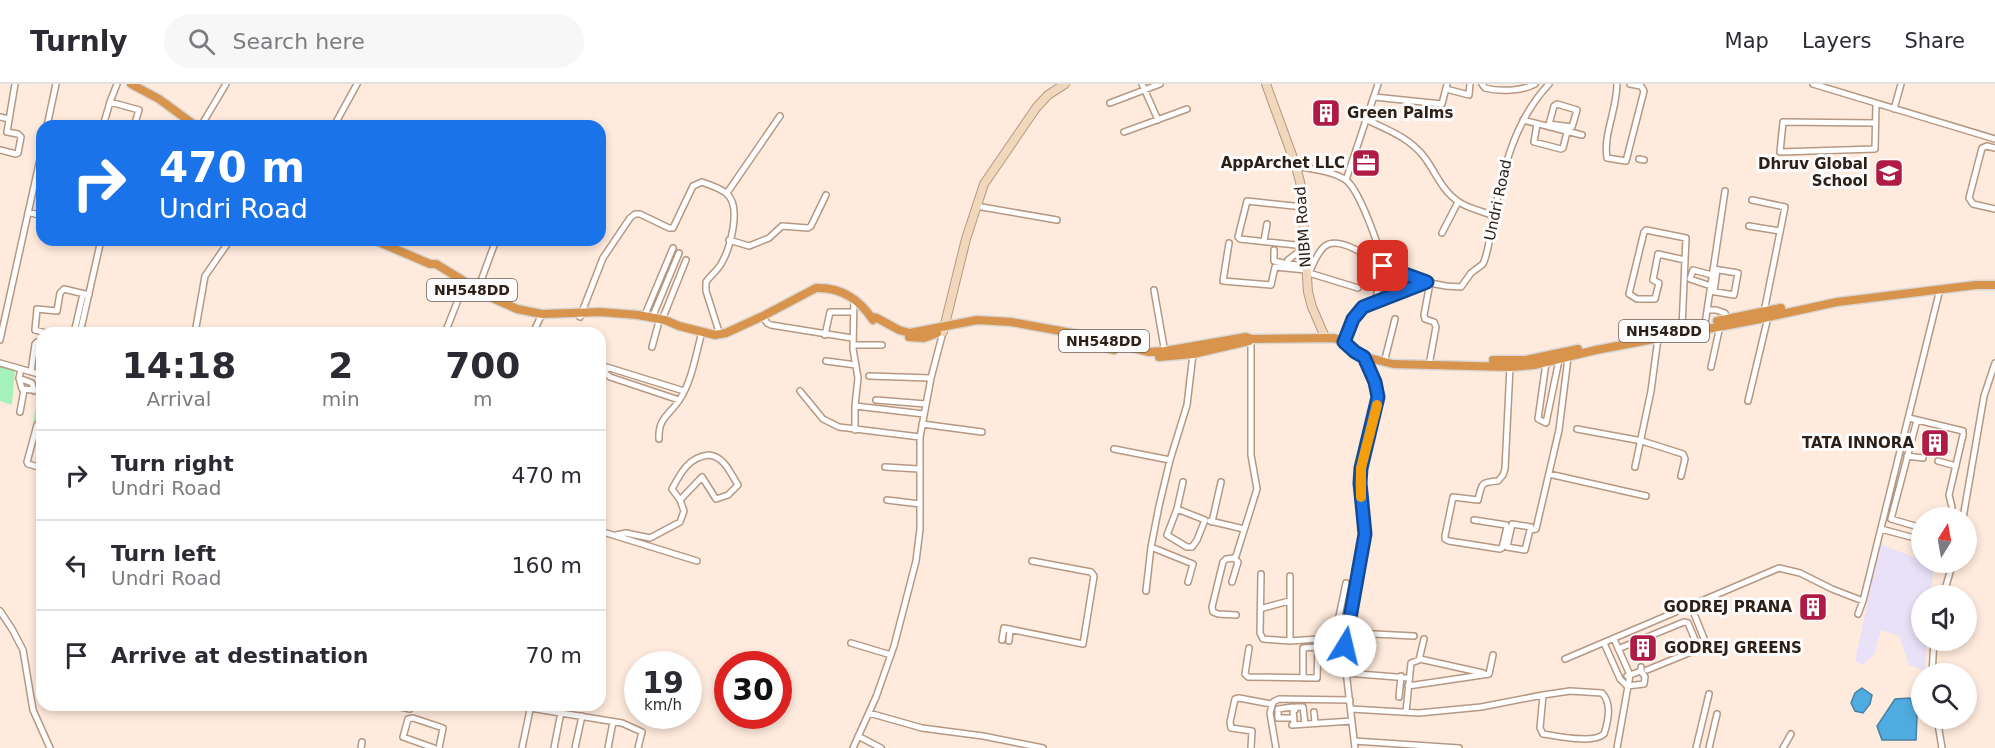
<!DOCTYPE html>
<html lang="en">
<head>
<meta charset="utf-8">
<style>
	:root { --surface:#fff; --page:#f7f7f7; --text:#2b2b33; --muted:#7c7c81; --line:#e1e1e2 }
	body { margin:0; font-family:"DejaVu Sans",sans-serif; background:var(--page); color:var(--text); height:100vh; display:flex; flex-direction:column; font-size:22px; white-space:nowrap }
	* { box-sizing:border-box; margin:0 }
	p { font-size:20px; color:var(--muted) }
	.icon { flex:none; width:33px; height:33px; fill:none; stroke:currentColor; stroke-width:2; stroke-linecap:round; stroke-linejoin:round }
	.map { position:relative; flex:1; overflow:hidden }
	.side { position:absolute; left:36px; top:243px; width:570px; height:384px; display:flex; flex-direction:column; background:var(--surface); border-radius:18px; box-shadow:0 3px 9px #0003 }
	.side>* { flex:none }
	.top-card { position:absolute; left:36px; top:36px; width:570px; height:126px; border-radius:18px; box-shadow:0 3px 9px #0003; background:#1a73e8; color:#fff; overflow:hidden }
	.needle { width:39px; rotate:11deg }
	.controls { position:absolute; left:1911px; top:423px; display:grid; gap:12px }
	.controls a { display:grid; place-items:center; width:66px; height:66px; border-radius:50%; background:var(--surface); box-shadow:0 3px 9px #0003; font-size:30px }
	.speed { position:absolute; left:624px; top:567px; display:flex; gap:12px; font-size:30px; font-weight:700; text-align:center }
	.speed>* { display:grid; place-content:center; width:78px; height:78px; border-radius:50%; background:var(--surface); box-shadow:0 3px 9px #0003; line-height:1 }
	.speed small { font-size:15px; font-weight:400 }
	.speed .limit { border:9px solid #d22; background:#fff; color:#111 }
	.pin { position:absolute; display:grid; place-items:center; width:51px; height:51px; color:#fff; margin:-26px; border-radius:12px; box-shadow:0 3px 9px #0006 }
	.me { position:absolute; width:66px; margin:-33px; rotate:9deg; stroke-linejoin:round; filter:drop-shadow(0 0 4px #0008) }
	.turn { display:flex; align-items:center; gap:21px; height:126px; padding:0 24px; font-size:27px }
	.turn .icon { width:78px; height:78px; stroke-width:2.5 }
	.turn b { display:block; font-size:42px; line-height:51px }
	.eta { display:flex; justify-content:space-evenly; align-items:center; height:102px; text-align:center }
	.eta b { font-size:36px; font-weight:800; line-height:42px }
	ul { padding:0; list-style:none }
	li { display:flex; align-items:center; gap:18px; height:90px; padding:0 24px; border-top:2px solid var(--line) }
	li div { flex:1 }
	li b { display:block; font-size:22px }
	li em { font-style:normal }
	header { display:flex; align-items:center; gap:36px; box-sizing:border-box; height:84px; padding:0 30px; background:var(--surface); border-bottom:2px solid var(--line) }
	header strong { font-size:28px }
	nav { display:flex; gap:33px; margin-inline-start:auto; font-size:21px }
	.search { width:420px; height:54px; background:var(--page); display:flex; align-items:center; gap:15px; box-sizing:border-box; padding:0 21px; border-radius:33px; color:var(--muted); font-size:22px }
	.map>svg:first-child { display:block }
	.industrial { fill:#e8e1f7 }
	.green { fill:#a4f1bb }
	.water { fill:#50ace0; stroke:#4582a4; stroke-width:1.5 }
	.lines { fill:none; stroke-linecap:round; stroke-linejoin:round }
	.minor-casing { stroke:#b69882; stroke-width:8 }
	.secondary-casing { stroke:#b69882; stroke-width:10 }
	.trunk-casing { stroke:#d9d7d5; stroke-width:11 }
	.minor { stroke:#fff; stroke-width:5 }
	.secondary { stroke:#f1d7bc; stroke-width:8 }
	.trunk { stroke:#d8944c; stroke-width:8 }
	.route-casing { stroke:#114b97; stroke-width:15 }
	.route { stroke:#1a73e8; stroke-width:10 }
	.slow { stroke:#f59e0b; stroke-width:10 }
	.labels { text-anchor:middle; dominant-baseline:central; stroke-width:6; stroke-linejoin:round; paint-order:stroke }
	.shield { fill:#fcfcfc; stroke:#6a625c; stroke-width:1.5 }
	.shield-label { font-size:14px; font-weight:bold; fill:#2c2017 }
	.poi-label { font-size:15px; font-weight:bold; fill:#2c2017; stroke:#fcfcfc; text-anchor:end }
	.street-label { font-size:15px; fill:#2c2017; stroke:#fcfcfc }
</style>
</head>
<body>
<header>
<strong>Turnly</strong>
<div class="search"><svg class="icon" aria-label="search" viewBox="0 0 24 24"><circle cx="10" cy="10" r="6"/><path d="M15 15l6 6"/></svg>Search here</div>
<nav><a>Map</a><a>Layers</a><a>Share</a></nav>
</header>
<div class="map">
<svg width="1995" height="664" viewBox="0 0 1995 664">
	<rect width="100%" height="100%" fill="#ffebdd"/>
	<path class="industrial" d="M37 105 42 107V128L31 125Z
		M1880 460 1921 476 1922 478 1934 480 1931 511 1922 512V556L1927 557 1925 587 1909 581 1899 552 1881 546 1874 571 1862 581 1855 577Z"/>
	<path class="green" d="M0 282 15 285 12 321 0 317Z
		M38 310H42V349L32 346Z"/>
	<path class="water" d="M1862 604 1872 611 1870 620 1863 629 1855 627 1851 619 1855 609Z
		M1910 614 1917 632 1916 656H1882L1877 642 1895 615Z"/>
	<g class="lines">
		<g class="minor-casing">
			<path id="minor" d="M1142 0 1158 36
				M1482 0 1485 4C1500 8 1522 7 1535 0
				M1617 0C1617 25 1603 51 1607 74L1626 77 1644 7 1641 2 1630 0
				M1813 0 1995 55
				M1446 5 1469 11 1470 0
				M1374 13 1442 20 1447 0
				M110 18 139 26 134 42
				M1110 19 1160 0
				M1894 25 1901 0
				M0 33 9 35
				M1367 36C1388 46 1410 54 1425 74 1436 89 1442 107 1459 118 1469 125 1483 127 1494 132
				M1523 36 1582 51
				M1874 39 1783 38 1780 68 1875 65 1876 20
				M1537 40 1534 58 1561 65 1563 64 1567 48
				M47 42 56 0
				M103 42 110 18 117 0
				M201 42 226 0
				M334 42 357 0
				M1549 43V40L1572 43 1577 26 1557 20 1554 22 1549 40
				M1124 48 1187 25
				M1995 64 1987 62 1982 64 1969 114 1973 120 1995 125
				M0 66 16 70 18 69 21 53 18 50 7 48 15 0
				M1639 75 1644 76
				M1296 82C1311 85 1333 87 1346 96 1360 107 1380 164 1383 182L1430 199
				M1346 96 1378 0
				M727 109 780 32
				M1752 116 1785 123 1764 228
				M976 122 1057 136
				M1303 123 1247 117 1238 153 1240 155 1305 162
				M28 128 42 132
				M1749 142 1780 147
				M1442 149 1458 118
				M729 156 749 162 769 154 782 142 808 144 811 142 826 111
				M1264 157 1267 140
				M1229 159 1223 197 1271 201 1275 183 1306 186
				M1274 166V177L1288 180
				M1288 176 1305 163
				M1287 183 1288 180 1307 182
				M1309 189 1358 204
				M1308 191C1312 183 1317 168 1325 162 1339 151 1371 174 1382 182
				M1711 202 1690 195 1693 186 1712 191
				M478 205 496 156
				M1154 206 1165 269
				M1710 207 1734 211 1738 189 1713 185
				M1714 208 1717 186
				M854 214 853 265 858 294 855 322V346
				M1375 218 1379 201
				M1707 226H1716L1725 229 1727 235
				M763 232 767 239 771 241 852 254
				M580 233 603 174 630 134 635 130H640L669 144H673L693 102 702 98C709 101 721 104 727 110 742 123 730 165 721 180 717 187 710 192 706 198V207L720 251
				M644 233 673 164
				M652 234 679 169
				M662 236 686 176
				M1705 240 1725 107
				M1682 244 1685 176 1658 170 1653 196 1659 199 1655 215H1637L1629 210 1644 148 1646 146 1686 154 1685 176
				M46 249 35 246 37 225 57 227 60 209 64 205 89 211
				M74 249 83 210
				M80 249 101 156
				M195 249 205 192 230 156
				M445 249 465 198
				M533 249 542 230
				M825 251 830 228H853
				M0 256 42 66
				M1344 258 1353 235 1363 223 1427 198
				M853 261H882
				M652 263 658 241
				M1385 275 1395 235
				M826 277 856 281
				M0 279 21 285 19 294 22 305 42 307
				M1546 279 1538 335 1546 339 1559 276
				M600 281 684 307
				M1429 281 1436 243 1434 238 1425 235 1424 231 1430 199 1446 202 1461 203 1471 189 1483 180C1489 167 1490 150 1493 135 1503 86 1514 37 1549 0
				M606 283 605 289 610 293 679 316
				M1711 283 1720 242
				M21 285 42 291
				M31 288 35 260 37 258H42
				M869 292 931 294
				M19 294 32 299 34 307
				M800 307 823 335 839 343 920 353
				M876 316 926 320
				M1748 317 1768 233
				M855 322 924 330
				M20 328 24 306
				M1909 334 1963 347V351L1949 411 1952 423 1950 434
				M42 335 37 341 27 378 28 380 42 384
				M1917 336 1891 435 1922 444
				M922 340 982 348
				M1577 345 1642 357 1683 370 1685 375 1681 392
				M659 355C658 333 670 331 680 315 692 297 696 269 702 248
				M1114 365 1170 376
				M709 371C725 373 730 389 738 401L728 411 716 415 702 393 680 416 672 405C681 388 689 373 709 371Z
				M1907 372 1923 374
				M1938 377 1956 382
				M885 383 919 385
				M1635 383 1651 307 1658 254
				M1549 390 1646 412
				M887 416 920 420
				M1177 425 1167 451 1187 463H1192L1197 456 1205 436 1177 425 1183 398
				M1963 434 1984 312 1995 279
				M1474 436 1506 441 1507 443 1502 464 1500 465 1449 457 1445 455V452L1453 413 1478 416C1482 399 1481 398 1498 397L1503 391 1505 385 1510 283
				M1210 437 1244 445
				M1212 438 1221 398
				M1881 445 1922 456
				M1531 446V443L1512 440 1507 463 1525 466 1530 446 1536 445 1559 346 1568 274
				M600 447 697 477
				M616 451 626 449 650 454 680 438 684 427 680 416
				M1151 463 1193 480 1188 498
				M1261 490 1260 549 1263 555 1290 557 1318 555 1345 557
				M1232 498 1238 478 1234 474
				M1146 507 1151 463 1159 422 1170 376 1187 321 1193 270
				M1943 512 1953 478
				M1691 522 1709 567
				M1263 524 1289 517
				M0 527 12 545 23 566 33 626 50 664
				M1858 530 1863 517
				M1236 531 1218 530 1213 528 1212 523 1223 478 1226 475 1234 474 1236 472 1257 405 1251 371V255
				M1346 551 1374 550 1414 552
				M1614 555 1630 591 1617 664
				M1002 556 1004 544 1083 560 1094 492 1091 488 1032 477
				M1334 556 1346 499
				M1009 557 1010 545
				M1290 557V492
				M851 559 891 571
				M1604 559 1620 595 1627 602
				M1249 564 1245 590 1248 593 1317 594 1318 563 1345 562
				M1618 565 1684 538 1688 539 1698 563 1696 566 1647 586
				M1420 575 1483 589
				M1565 575 1779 484 1800 489 1832 505 1863 517 1940 205
				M1346 589 1409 594
				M1932 590 1934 556
				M1627 592 1641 587V583
				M1303 594V564L1318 563
				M1408 602 1489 590 1493 571
				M1627 602 1644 600 1645 593 1641 587
				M1399 613 1401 592
				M391 621 410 625 414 621
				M530 624 622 639 642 648 638 664
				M1351 625 1419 629 1481 623 1543 611 1540 644 1543 650C1558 652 1593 660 1604 650 1608 638 1612 619 1602 609L1570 607 1543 611
				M1295 626 1296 623H1303L1305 640
				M1314 628 1315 639
				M1406 628 1411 579 1419 576 1424 555
				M869 629 922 644 983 652 1043 664
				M1294 634H1278V625L1293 623V624L1294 640
				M1937 634 1942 664
				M1292 641 1352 637
				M858 652 881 664
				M1354 657 1459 664
				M361 664 362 658
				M434 664 403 653 408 635 413 634 443 644 439 664
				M522 664 531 621
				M554 664 561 628
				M575 664 582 632
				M608 664 613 638
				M853 664 876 613 894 562 916 477 920 445V353L931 294 943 248
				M1251 664 1252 647 1231 644 1230 638 1235 615 1239 614 1271 620
				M1276 664 1270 629 1273 618 1279 615 1350 616
				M1355 664 1344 570 1346 551 1365 450 1360 399 1361 385 1378 313 1375 298 1364 273
				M1696 664 1709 610
				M1709 664 1717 630
				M1783 664 1791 650"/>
		</g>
		<g class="secondary-casing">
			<path id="secondary" d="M1266 0 1296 82 1301 102 1308 208 1312 223 1325 253
				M943 248 966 155 984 100 1036 24 1048 11 1065 0"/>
		</g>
		<g class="trunk-casing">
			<path id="trunk" d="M131 0 159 15 196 42
				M374 156 430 180H436L490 213 517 225 542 230 600 228 638 231 665 236 679 242 715 251 726 249 763 232 816 204C842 203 860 216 873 236
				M872 233 877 234 899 246 910 249 977 236 1011 238 1077 250 1149 268 1165 267 1246 253 1251 255 1334 254 1344 258 1358 271 1393 280 1510 283 1534 281 1596 266 1755 236 1837 218 1976 201H1995
				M1717 237 1781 224
				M909 253 924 254 937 249
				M1065 254 1114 266
				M1159 273 1193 270 1249 257
				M1493 276H1526L1578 265"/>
		</g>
		<use href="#minor" class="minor"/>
		<use href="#secondary" class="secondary"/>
		<use href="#trunk" class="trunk"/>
	</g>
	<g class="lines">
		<g class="route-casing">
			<path id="route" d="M1345 562 1365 450 1360 399 1361 384 1378 313 1375 298 1364 273 1355 268 1344 258 1353 235 1363 223 1427 198 1383 182"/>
		</g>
		<use href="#route" class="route"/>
		<path class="slow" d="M1361 413V384L1377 321"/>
	</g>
	<defs>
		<g id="building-square" transform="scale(1.5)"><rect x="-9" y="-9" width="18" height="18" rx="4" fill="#af1b44" stroke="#fcfcfc"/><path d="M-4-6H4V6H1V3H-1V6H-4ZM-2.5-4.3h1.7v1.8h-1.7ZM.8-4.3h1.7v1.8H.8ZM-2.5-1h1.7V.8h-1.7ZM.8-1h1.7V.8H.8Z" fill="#fff"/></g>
		<g id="office-square" transform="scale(1.5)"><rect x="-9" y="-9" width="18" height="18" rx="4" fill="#af1b44" stroke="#fcfcfc"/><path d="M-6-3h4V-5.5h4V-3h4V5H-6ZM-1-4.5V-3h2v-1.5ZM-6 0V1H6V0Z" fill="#fff"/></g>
		<g id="school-square" transform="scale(1.5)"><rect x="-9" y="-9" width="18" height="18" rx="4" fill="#af1b44" stroke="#fcfcfc"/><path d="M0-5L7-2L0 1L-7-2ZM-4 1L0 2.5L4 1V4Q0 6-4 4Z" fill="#fff"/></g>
	</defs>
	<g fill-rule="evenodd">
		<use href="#building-square" x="1326" y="29"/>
		<use href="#office-square" x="1366" y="79"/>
		<use href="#school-square" x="1889" y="89"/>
		<use href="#building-square" x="1935" y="359"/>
		<use href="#building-square" x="1813" y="523"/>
		<use href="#building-square" x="1643" y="564"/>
	</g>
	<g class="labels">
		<g class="shield">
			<rect x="427" y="195" width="90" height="22" rx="4.5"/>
			<rect x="1619" y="236" width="90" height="22" rx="4.5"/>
			<rect x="1059" y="246" width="90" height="22" rx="4.5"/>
		</g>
		<g class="shield-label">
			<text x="472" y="206">NH548DD</text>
			<text x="1664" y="247">NH548DD</text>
			<text x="1104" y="257">NH548DD</text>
		</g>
		<g class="poi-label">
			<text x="1347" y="29" text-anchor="start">Green Palms</text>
			<text x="1345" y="79">AppArchet LLC</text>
			<text x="1868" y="80">Dhruv Global<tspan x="1868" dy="17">School</tspan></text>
			<text x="1914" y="359">TATA INNORA</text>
			<text x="1792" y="523">GODREJ PRANA</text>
			<text x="1664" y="564" text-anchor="start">GODREJ GREENS</text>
		</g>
		<g class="street-label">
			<text transform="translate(1498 116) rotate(-78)">Undri Road</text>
			<text transform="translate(1303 143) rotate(-94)">NIBM Road</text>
		</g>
	</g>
</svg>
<div class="controls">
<a><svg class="needle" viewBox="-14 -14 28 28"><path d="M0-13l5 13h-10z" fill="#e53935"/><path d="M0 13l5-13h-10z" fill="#7c7c81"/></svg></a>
<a><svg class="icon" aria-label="sound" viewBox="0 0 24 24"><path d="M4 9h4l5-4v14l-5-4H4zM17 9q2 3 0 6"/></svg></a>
<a><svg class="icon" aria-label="search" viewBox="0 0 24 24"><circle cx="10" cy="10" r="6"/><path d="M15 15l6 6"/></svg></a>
</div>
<div class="speed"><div>19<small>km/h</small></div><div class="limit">30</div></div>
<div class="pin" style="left:1383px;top:182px;background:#d93025"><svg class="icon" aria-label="arrive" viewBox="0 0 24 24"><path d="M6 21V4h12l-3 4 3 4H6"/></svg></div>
<svg class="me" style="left:1345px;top:562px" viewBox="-20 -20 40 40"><circle r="19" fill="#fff"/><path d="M0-13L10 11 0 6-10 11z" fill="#1a73e8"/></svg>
<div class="top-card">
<div class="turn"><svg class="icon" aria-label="right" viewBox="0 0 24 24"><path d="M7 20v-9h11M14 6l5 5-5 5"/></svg><div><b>470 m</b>Undri Road</div></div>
</div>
<section class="side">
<div class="eta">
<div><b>14:18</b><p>Arrival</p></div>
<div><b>2</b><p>min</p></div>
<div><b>700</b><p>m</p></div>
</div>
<ul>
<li><svg class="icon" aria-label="right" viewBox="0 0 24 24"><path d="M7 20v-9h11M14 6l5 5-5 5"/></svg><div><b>Turn right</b><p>Undri Road</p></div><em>470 m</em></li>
<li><svg class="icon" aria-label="left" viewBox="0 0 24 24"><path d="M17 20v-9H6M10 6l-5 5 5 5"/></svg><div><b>Turn left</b><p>Undri Road</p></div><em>160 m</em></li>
<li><svg class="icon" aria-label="arrive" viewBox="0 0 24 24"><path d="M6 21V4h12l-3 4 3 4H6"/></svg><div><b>Arrive at destination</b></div><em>70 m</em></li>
</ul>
</section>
</div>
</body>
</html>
